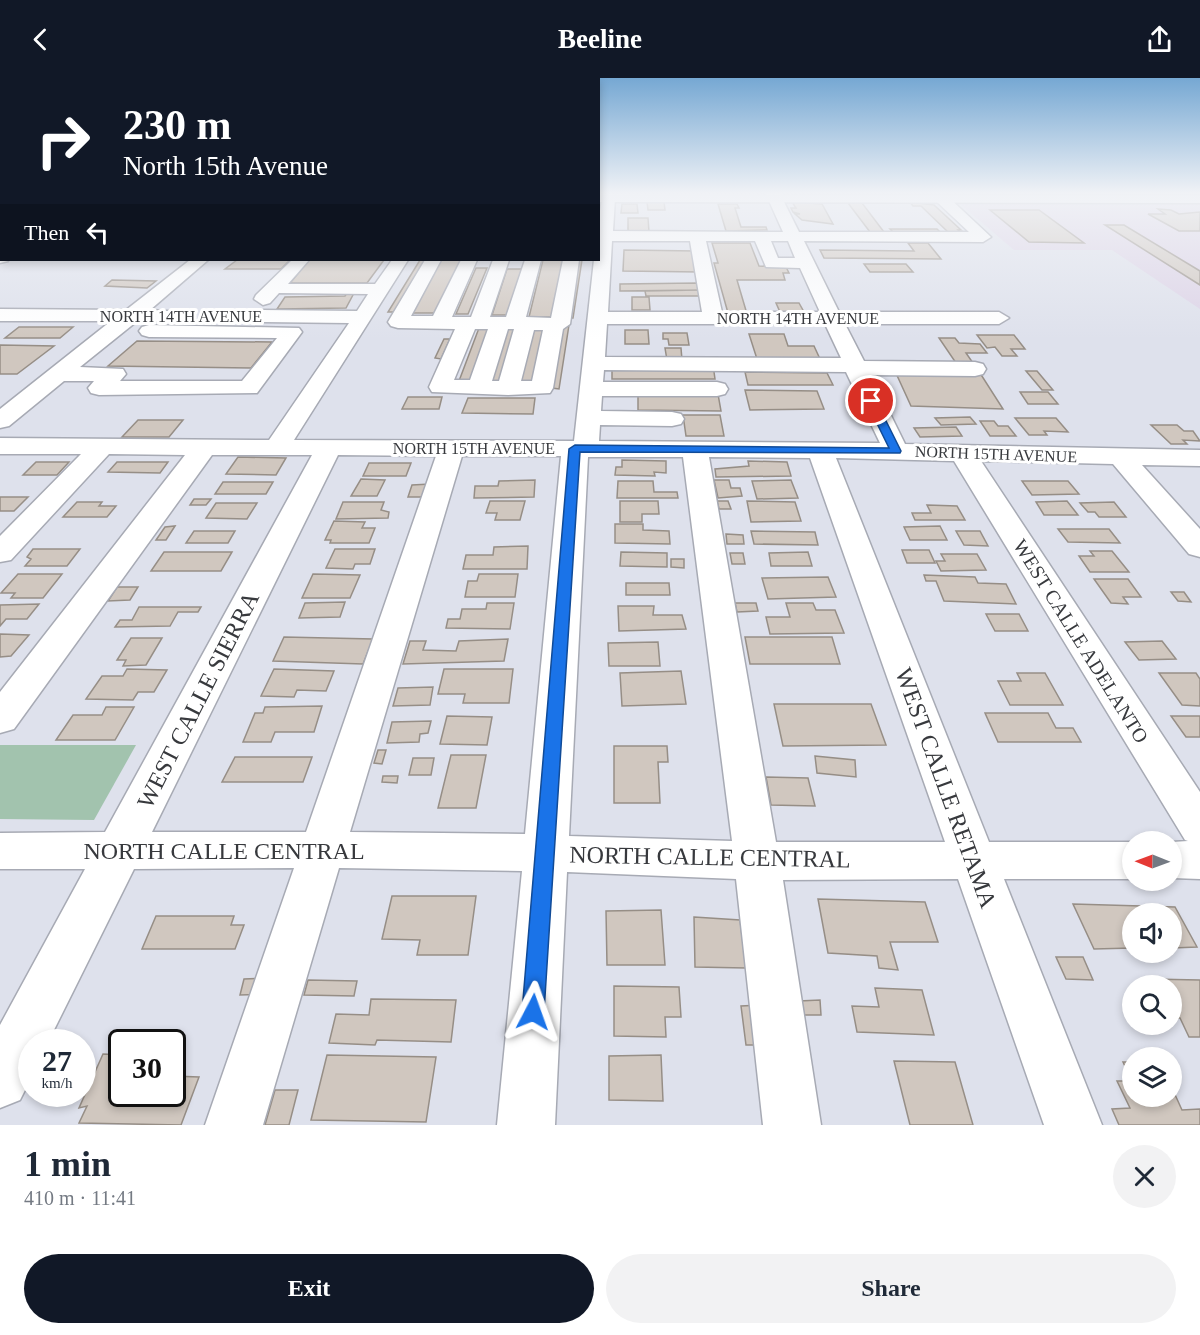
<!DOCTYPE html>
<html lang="en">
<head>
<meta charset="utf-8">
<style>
	:root { --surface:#fff; --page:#f2f2f3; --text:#1f2937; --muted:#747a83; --accent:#111827 }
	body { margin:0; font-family:Georgia,serif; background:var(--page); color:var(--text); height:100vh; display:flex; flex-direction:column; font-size:22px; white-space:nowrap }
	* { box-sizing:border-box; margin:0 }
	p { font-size:20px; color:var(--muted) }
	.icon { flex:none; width:33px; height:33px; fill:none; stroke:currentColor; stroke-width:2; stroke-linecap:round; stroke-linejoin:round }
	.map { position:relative; height:1047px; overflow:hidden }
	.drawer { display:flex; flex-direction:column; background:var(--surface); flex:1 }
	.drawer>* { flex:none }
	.hud { position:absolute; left:0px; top:0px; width:600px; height:183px; box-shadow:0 3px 9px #0003; background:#111827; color:#fff; overflow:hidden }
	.needle { width:39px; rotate:271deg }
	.fabs { position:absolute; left:1122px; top:753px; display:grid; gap:12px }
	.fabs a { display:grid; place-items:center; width:60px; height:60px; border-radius:50%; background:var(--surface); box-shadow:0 3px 9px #0003; font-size:30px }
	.speed { position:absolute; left:18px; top:951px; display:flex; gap:12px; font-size:30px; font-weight:700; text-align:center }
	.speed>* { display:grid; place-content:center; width:78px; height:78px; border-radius:50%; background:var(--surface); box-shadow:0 3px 9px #0003; line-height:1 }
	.speed small { font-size:15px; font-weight:400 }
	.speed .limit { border:3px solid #111; border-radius:9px; background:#fff; color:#111 }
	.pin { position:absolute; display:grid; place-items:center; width:51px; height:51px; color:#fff; margin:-26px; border:3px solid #fff; border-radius:50%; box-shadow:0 2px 6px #0007 }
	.me { position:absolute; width:66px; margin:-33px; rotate:4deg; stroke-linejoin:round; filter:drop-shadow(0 0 4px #0008) }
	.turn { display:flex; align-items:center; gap:21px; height:126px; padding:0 24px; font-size:27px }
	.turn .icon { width:78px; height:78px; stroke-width:2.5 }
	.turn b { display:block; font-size:42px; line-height:51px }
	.then { display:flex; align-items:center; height:57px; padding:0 24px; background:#0003; gap:12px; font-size:22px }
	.round { display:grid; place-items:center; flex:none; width:63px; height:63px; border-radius:32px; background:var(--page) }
	.head { display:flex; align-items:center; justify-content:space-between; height:102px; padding:0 24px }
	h1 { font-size:36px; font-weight:700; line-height:45px }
	.cta { display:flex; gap:12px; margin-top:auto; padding:12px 24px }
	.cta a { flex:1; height:69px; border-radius:36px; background:var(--accent); color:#fff; font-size:24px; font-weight:700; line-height:69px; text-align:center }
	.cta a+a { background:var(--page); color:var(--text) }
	header { display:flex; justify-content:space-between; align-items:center; height:78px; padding:0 24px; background:var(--accent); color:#fff; font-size:27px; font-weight:700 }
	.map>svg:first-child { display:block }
	.commercial { fill:#ddd3e7 }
	.green { fill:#a2c3ae }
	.building { fill:#d0c7bf; stroke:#968e86; stroke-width:1.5 }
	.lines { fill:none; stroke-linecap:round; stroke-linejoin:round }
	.minor-casing { stroke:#a7aab4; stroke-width:3 }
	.major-casing { stroke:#a7aab4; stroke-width:3 }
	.minor { fill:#fff; fill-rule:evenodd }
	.major { fill:#fff; fill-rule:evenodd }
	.route { fill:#1a73e8; stroke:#114b97; stroke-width:1.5 }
	.labels { text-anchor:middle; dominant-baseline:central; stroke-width:6; stroke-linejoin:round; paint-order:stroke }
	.far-street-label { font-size:16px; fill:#37393d; stroke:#fff }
	.street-label { font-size:20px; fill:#37393d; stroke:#fff }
	.near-street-label { font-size:24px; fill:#37393d; stroke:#fff }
</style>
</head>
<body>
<header><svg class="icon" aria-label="back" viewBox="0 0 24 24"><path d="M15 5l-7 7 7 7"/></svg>Beeline<svg class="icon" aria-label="share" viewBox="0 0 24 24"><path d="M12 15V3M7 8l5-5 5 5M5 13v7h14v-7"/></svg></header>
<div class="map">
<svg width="1200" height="1047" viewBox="0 0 1200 1047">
	<rect width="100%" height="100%" fill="#dee1ec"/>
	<path class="commercial" d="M946 114H1200V231L1112 172H1014Z"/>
	<path class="green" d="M0 667H136L94 742 0 741Z"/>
	<path class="building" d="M647 124H664L665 132H648Z
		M792 124 822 126 833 146 802 142 795 136H800L793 134 791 130H796Z
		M910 124 934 127 961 152H958L960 154 949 155 921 128H913Z
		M848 125H862L884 154H870Z
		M622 126H637L638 135H621Z
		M718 126H737L739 130H735L741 149H766L767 152 726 153Z
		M1158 131 1171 132 1179 136 1200 134V153H1179L1148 136H1165Z
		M990 132H1039L1084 165 1029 164Z
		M628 140H648L649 154H628Z
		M1105 147H1124L1200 193V207Z
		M890 151H937L941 155H894Z
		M712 165H750L759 188 786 189 789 195H783L785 202H737L747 236 728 235 714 185H718Z
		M908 165H928L941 181 824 180 820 172 914 173Z
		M624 172 697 173 700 194 623 193Z
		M237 182H290L281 191H225Z
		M305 182H384L367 205H290L300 193H294Z
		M420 182H429L399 234H388Z
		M439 182H461L434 235H410Z
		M543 182H565L554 239H529Z
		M575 182H582L573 240H565Z
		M864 186H906L913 194H870Z
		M476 190H487L468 236H456Z
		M507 191H522L507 237H492Z
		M112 202 156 203 147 210 105 208Z
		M698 205 700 212 620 213V206Z
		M700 212 701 218H646L645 213Z
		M347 215H354L346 230 277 231 285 219 345 218Z
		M632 219H649L650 232H632Z
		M776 225H799L804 234H780Z
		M563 247H569L559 311 552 310Z
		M19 249H73L60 260H5Z
		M479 250H491L472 303H459Z
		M506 250H519L503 303H488Z
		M533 250H543L534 304 520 303Z
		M625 252H648L649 266H625Z
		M663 255H687L689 267H669L668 261H663Z
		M749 256H784L788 268H814L820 281H757Z
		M977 257H1014L1025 271H1011L1017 278H1002L995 269 987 270Z
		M939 260H955L959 265 980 266 987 275H966L973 285H956Z
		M444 261H450L441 281 435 280Z
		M137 263 272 264 251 290 108 288Z
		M0 267 54 268 17 296H0Z
		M665 270H681L682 282H667Z
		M612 287H713L715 301H612Z
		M895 293 980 295 1003 331 911 328Z
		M1026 293H1037L1053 312H1042Z
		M745 294 827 295 833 307H748Z
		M745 312 817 313 824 331 750 332Z
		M1020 314H1048L1058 326H1028Z
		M638 315 718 316 721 333 638 332Z
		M408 319H442L439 331H402Z
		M468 320H535L533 336 462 335Z
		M683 337H720L724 358H686Z
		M970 339 976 346 941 347 935 340Z
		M1015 340H1056L1068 354 1044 353 1047 357H1029Z
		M138 342H183L169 359H122Z
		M980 343H994L998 348H1008L1016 358H990Z
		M1151 347H1177L1184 353H1193L1200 363 1183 362 1187 366H1171Z
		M956 349 962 358 920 359 914 350Z
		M238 379 286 380 276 397 226 396Z
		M622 382 666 383V395L654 394 655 398 615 397 616 389H622Z
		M748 383 787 384 791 398 716 399 715 391 749 388Z
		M36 384H69L57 397H23Z
		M117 384H168L160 395 108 394Z
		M369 385H411L406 398H363Z
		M361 401 385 402 377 418H351Z
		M535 402 534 419 474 420 475 408H498L499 403Z
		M714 402H729L731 410H740L742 418 718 420Z
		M791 402 798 420 757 421 752 403Z
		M618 403H653L654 414H677L678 420H617Z
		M1022 403H1068L1079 416 1032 417Z
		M223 404H273L266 416H215Z
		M430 406 427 419H408L412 407Z
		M0 419H28L14 433H0Z
		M194 421H211L206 427H190Z
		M490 423H525L520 442H495L497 435H486Z
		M620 423H658L659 436H642V444H620Z
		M717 423H728L731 431H719Z
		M747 423 795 424 801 443 751 444Z
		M1067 423 1078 437H1044L1036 424Z
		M77 424H102L99 428H116L107 439H63Z
		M343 424H384L381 432 389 434 388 440 336 441Z
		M1114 424 1126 439H1099L1095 434H1088L1080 425Z
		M216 425H257L247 441 206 440Z
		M927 427 957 428 965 442H915L912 435H931Z
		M334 443 365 444 362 450H375L369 465H330L331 462H325Z
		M615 446H643V452L669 453 670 466 615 465Z
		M175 448 166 462H156L165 449Z
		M940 448 947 462H910L904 449Z
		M1058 451H1109L1120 465 1068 464Z
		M194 453H235L228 465H186Z
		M751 453 815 454 818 467 754 466Z
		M956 453H980L988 468 964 467Z
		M726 456 743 457 744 466H727Z
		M528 468 527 491H463L466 477H493L494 469Z
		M33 471H80L67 488H25L31 481 27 479Z
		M335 471H375L370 486H355L353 491 326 490Z
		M902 472H929L935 485H907Z
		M1090 473H1112L1129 494H1090L1079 478H1094Z
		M164 474H232L221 493H151Z
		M621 474 667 475V489L620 488Z
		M808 474 812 488H771L769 475Z
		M730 475H743L745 486H732Z
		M941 476H977L986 492 941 493 936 483H945Z
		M671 481H684V490L671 489Z
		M18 496H62L43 520H11L15 515H1Z
		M313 496 360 497 350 520H302Z
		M479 496H518L515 519H465L468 503H477Z
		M924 497 975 499 978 505 1006 506 1016 526 944 523 936 503H926Z
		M828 499 836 519 768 521 762 500Z
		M1094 501H1128L1141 519H1123L1128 526 1111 525Z
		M626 505H669L670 517H626Z
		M117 509H138L130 522 108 523Z
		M1171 514H1184L1191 524 1178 523Z
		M345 524 340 539 299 540 305 525Z
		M487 525H514L510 551 446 550 448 541H460L462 531H486Z
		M735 525H756L758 533 737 534Z
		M786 525H813L816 532H835L844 555 770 556 766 539H790Z
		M39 526 27 541H6L0 548V527Z
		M618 528H654L653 537H682L686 551 619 553Z
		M139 529H201L198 534H178L170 548 115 549 120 542H132Z
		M986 536H1019L1028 553H995Z
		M0 556 29 557 11 578 0 579Z
		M284 559 373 561 363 586 273 583Z
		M745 559H832L840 586H750Z
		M131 560H162L146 587 123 588 126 582H117Z
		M508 561 504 583 403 586 410 563H426L423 572 456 573 459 563Z
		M1162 563 1176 581 1139 582 1125 564Z
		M658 564 660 588H609L608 565Z
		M127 591 167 592 154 614H138L133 622 86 621 102 598H123Z
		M274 591 334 593 326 613 297 612 294 619 261 618Z
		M444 591H513L509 625H463L465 616H438Z
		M681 593 686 626 622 628 620 595Z
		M1017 595H1045L1063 627H1010L998 603H1021Z
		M1159 595H1196L1200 601V628L1182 627Z
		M433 609 430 627 393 628 398 610Z
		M774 626H871L886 667 783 668Z
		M322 628 314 654H275L271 664H243L255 635H263L265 629Z
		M106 629H134L115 662H56L73 637H102Z
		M985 635H1048L1056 650H1073L1081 664H998Z
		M447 638 492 639 487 667 440 666Z
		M1171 638H1200V659H1186Z
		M431 643 428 655 420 656 419 664 387 665 392 644Z
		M614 668H667L668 684H658L660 725H614Z
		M378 672H386L382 686 374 685Z
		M451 677H486L476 730H438Z
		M815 678 855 682 856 699 817 695Z
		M235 679H312L303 704H222Z
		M413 680H434L431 697H409Z
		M383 698H398L397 705 382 704Z
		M766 699 808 700 815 728 771 727Z
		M392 818H476L468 877H417L420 862 382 861Z
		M818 821 925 824 938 864H890L898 892 879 890 877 878 828 875Z
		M1073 826 1175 829 1197 869 1172 870V836H1132V870L1094 871Z
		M661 832 665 887H607L606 833Z
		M156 838H234L231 847H244L235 871H142Z
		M694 839 740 842 746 890 695 889Z
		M1056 879H1083L1093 902 1066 901Z
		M274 900 270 916 240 917 244 901Z
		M1149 901 1200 902V959H1189L1180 940H1172V908H1152Z
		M308 902 357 903 354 918 304 917Z
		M614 908 679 909 681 939H665L666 959 614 958Z
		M875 910 922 912 934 957 857 954 852 928 879 929Z
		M371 921 456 922 451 964 377 962 375 967 329 965 336 936 369 937Z
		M820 922 821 937H802L799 923Z
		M761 927 764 967H746L741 928Z
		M103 976 122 977V1016H172V998L199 999 181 1047 79 1045 87 1028 79 1030Z
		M327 977 436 979 426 1044 311 1042Z
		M661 977 663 1023 609 1022V978Z
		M894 983 955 984 973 1047H910Z
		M1123 984H1132V1018H1172V1010L1182 1032 1200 1031V1047H1119L1112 1031 1130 1030 1117 1003H1132Z
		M275 1012H298L289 1047H265Z"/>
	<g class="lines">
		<g class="minor-casing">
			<path id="minor" d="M765 114H779L799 154H969L936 123V117H946L991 159 983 164 804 163 839 234H999L1009 240 999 246H845L864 283 975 284 983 286 986 291 983 296 975 298 871 297 905 366 1200 372V388L1142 387 1200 451V479L1189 476 1113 386 981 383 1200 714V801L1172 800V764L1188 763 1185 762 954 383 836 380 989 764H1132V801H1004L1102 1047H1044L958 801 783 802 821 1047H763L736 801 567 794 555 1047H497L522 793 339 790 263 1047H205L294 790 134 791 48 964H32V998L20 1022 0 1030V947L85 791H0V755L105 754 312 377H212L14 651 0 655V614L185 377 109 376 11 482 0 484V458L81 376H0V360L269 362 349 245 263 244 253 238 263 232 357 233 368 216 279 215 270 225 263 227 254 221 256 217 292 182H309L288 206H375L392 182H408L294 362 574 363 594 182H598V143L603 117H613L615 120 613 153 783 154ZM612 163H690L702 234H608ZM706 163H755L766 189 800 190 820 234H722ZM771 163H788L795 180H778ZM607 246H825L841 280 605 279ZM604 292 846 294 880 365 599 363 600 347 672 348 681 346 684 341 681 336 672 334 601 333 602 318H717L725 316 728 311 725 306 717 304H603ZM338 377 436 378 306 754H152ZM462 378H561L525 756 350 754ZM588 379H683L732 763 569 758ZM709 379 810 380 945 764H776Z
				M0 127H2L0 136Z
				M0 174 2 182 8 183 0 185Z
				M190 182H208L150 232 185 234 188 238 185 242 136 244 80 289 123 291 126 296 120 303H242L277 260 149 259 142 257 139 253 142 249 149 247 299 250 302 254 257 315 99 317 91 315 88 310 94 303H64L9 348 0 350V331L111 243H0V231L126 232Z
				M425 182H441L411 238H433L461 182H477L452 239H471L493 182H509L490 239H506L525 182H541L526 239 551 240 563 182H579L570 246 563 251 553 310 550 315 508 317 432 314 429 309 455 251 398 250 391 248 388 244ZM475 251H488L470 302H454ZM508 251H514L499 303H492ZM534 252H543L532 303H521Z"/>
		</g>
		<g class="major-casing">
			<path id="major" d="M0 114H2V118H0Z
				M598 116 1200 117V125L598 124Z"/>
		</g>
		<use href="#minor" class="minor"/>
		<use href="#major" class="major"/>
	</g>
	<linearGradient id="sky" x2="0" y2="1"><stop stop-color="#76a8d3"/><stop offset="0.44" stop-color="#f0f2f6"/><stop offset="1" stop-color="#f0f2f6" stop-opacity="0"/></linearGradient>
	<rect width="1200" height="261" fill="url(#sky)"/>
	<path class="route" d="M868 321 876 323 901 373 900 375 580 374 544 934 541 941 533 944 525 941 522 934 569 371 575 367 889 370 866 323Z"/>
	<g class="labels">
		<g class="far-street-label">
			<text x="181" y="238">NORTH 14TH AVENUE</text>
			<text x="798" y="240">NORTH 14TH AVENUE</text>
			<text x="474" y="370">NORTH 15TH AVENUE</text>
			<text transform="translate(996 376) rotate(2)">NORTH 15TH AVENUE</text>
		</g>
		<g class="street-label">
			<text transform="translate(1081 563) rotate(58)">WEST CALLE ADELANTO</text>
		</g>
		<g class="near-street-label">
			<text transform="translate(198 622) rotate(-63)">WEST CALLE SIERRA</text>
			<text transform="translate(946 710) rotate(70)">WEST CALLE RETAMA</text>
			<text x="224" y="773">NORTH CALLE CENTRAL</text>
			<text transform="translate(710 779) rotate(1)">NORTH CALLE CENTRAL</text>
		</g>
	</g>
</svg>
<div class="fabs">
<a><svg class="needle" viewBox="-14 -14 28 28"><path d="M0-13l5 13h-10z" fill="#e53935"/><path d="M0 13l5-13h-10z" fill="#747a83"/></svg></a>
<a><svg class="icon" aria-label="sound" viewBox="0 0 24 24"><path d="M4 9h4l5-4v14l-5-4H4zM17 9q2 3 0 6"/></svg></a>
<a><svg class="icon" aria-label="search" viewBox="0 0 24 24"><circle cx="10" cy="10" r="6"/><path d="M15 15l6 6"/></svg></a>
<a><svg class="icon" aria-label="layers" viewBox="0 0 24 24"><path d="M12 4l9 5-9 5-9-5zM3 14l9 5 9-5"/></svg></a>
</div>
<div class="speed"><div>27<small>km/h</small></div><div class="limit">30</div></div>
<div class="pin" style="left:871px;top:323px;background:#d93025"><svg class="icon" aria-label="arrive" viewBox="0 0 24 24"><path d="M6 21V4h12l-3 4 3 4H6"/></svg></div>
<svg class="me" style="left:533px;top:934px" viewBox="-20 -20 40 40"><path d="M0-17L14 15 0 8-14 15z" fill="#1a73e8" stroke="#fff" stroke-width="4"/></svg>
<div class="hud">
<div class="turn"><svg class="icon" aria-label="right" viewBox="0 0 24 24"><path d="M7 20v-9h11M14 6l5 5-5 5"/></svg><div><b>230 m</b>North 15th Avenue</div></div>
<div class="then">Then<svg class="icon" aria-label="left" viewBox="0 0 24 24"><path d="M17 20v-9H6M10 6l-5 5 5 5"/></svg></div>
</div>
</div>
<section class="drawer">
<div class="head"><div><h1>1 min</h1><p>410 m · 11:41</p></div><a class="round"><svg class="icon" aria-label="close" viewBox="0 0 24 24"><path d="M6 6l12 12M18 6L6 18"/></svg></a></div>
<div class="cta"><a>Exit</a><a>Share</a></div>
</section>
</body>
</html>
